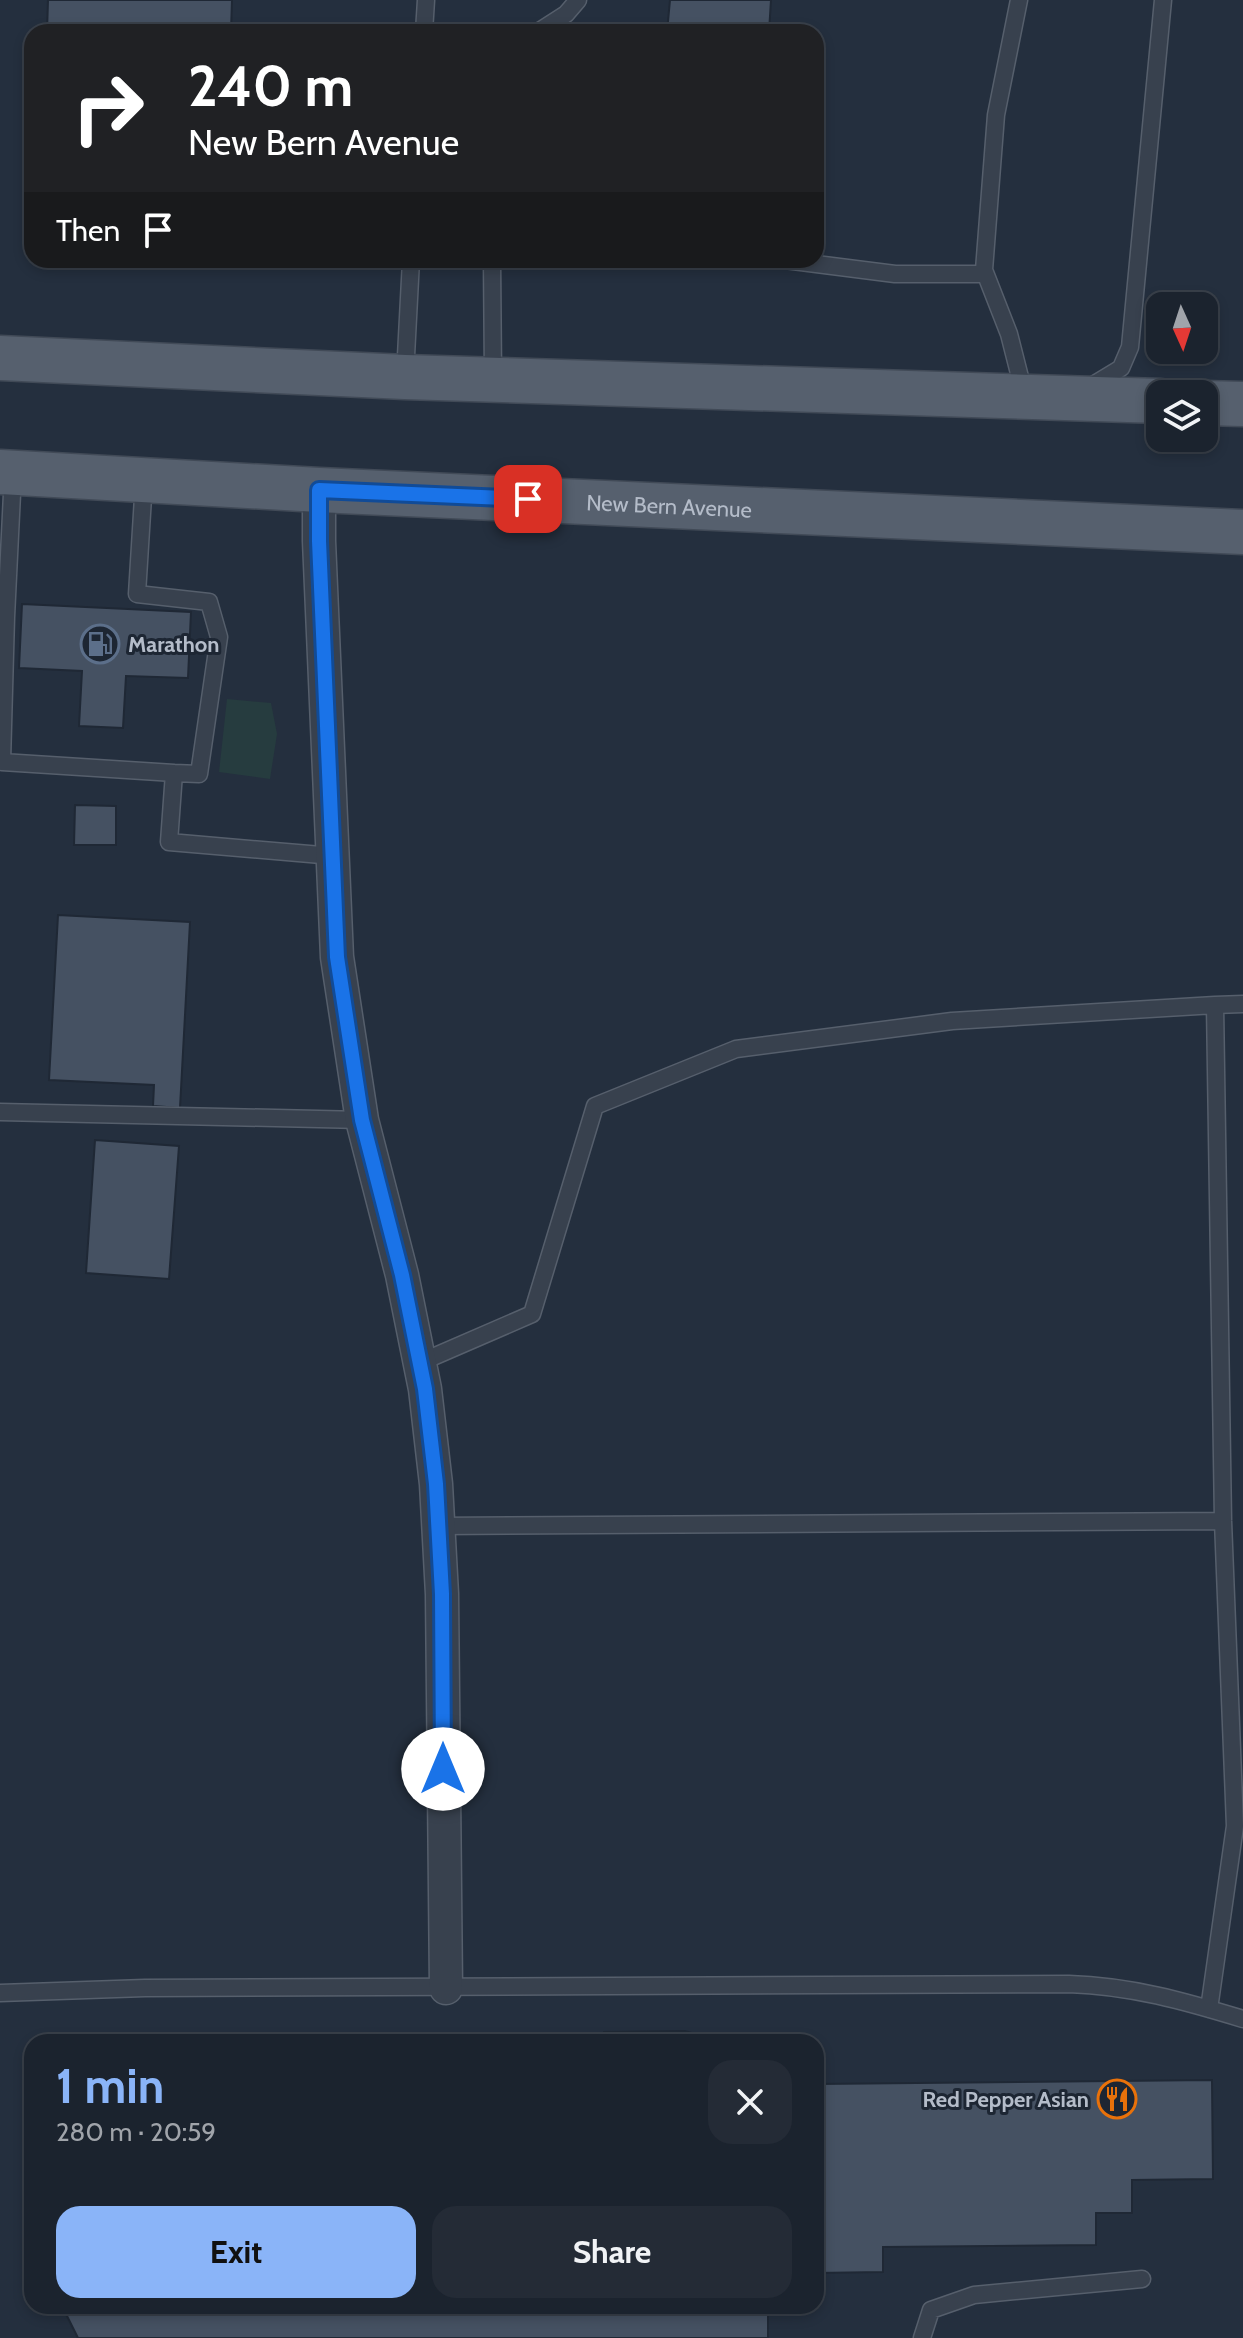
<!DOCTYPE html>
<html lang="en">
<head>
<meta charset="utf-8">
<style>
	:root { --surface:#1b232e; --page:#242b36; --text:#f1f3f6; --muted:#a0a4aa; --line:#39404a; --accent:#8ab4f8 }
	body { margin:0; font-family:Cabin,sans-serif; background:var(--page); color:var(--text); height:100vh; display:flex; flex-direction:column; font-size:30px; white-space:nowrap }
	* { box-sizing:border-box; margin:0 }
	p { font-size:26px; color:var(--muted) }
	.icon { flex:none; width:44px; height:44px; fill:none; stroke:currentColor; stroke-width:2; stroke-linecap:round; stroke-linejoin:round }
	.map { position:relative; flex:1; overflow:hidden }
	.drawer { position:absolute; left:24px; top:2034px; width:800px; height:280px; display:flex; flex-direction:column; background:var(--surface); border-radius:24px; box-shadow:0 4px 12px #0003,0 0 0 2px var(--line) }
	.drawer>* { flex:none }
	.guide { position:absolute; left:24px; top:24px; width:800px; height:244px; border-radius:24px; box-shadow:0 4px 12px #0003,0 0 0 2px var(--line); background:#202124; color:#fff; overflow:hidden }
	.needle { width:52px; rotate:177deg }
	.tools { position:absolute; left:1146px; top:292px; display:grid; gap:16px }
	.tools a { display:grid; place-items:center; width:72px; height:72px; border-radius:16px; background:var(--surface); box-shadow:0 4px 12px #0003,0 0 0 2px var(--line); font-size:40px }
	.pin { position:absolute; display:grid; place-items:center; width:68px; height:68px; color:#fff; margin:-34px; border-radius:16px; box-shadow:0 4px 12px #0006 }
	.me { position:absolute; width:88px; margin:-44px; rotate:0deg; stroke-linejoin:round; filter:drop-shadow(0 0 6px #0008) }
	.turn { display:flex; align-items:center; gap:28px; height:168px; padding:0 32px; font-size:36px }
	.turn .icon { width:104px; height:104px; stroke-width:2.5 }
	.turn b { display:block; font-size:56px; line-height:68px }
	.then { display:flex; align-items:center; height:76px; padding:0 32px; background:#0003; gap:16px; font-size:30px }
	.round { display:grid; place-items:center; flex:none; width:84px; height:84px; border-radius:24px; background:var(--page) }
	.overview { display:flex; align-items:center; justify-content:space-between; height:136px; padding:0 32px }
	h1 { font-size:48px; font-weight:700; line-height:60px; color:var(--accent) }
	.action { display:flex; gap:16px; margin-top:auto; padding:16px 32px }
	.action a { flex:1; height:92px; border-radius:24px; background:var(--accent); color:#111; font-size:32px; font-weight:700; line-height:92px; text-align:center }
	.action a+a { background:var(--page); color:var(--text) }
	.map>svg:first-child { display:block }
	.green { fill:#263c3f }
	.building { fill:#455162; stroke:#1f2835; stroke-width:2 }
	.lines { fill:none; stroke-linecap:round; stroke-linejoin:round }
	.service-casing { stroke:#565f6c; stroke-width:19 }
	.minor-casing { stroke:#565f6c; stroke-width:35 }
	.primary-casing { stroke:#414a57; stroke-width:47 }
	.service { stroke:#38414e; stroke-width:16 }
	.minor { stroke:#38414e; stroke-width:32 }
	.primary { stroke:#56606e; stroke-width:44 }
	.route-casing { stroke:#114b97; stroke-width:20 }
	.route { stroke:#1a73e8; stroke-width:14 }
	.labels { text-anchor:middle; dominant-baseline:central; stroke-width:6; stroke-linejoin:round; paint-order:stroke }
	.street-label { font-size:22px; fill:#b4bcc9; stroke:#1d2633 }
	.poi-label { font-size:22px; font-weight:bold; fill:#b4bcc9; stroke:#1d2633; text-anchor:start }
</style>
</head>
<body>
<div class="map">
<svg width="1243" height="2338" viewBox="0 0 1243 2338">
	<rect width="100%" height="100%" fill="#242f3e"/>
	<path class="green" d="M227 699 271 703 277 734 270 779 219 772Z"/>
	<path class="building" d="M48 0H232L231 32H47Z
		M670 0H771L769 32H667Z
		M22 604 191 612 188 678 126 676 123 728 79 726 82 671 19 668Z
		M75 805 116 806V845H74Z
		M58 915 190 922 180 1108 153 1106 154 1085 49 1080Z
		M95 1140 179 1146 169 1279 86 1273Z
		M685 2031 695 2034V2042H592V2035H604V2032Z
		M1212 2080 1213 2179 1132 2180V2213H1096V2245L883 2247V2272L816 2273V2084Z
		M62 2306H768V2338H78Z"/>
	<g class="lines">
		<g class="service-casing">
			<path id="service" d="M1019 0 996 115 984 270 1009 334 1024 393
				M424 32 426 0
				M538 32 566 14 578 0
				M492 260 493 378
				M785 260 895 274H985
				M405 375 411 260
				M1088 388 1121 368 1130 347 1163 0
				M13 473 6 617 2 762 174 773 169 842 333 856
				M144 481 137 594 209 602 219 637 199 774 174 773
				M1215 1005 1243 1004
				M0 1112 362 1120
				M419 1363 532 1314 595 1106 736 1049 952 1021 1215 1005 1223 1521 1235 1826 1209 2009
				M438 1526 1223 1521
				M0 1993 145 1988 1069 1984C1131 1986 1184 2001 1243 2019
				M922 2338 931 2310 974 2295 1142 2279"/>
		</g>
		<g class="minor-casing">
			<path id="minor" d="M319 490V541L337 957 362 1120 402 1275 425 1389 436 1484 442 1594 446 1988"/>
		</g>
		<g class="primary-casing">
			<g id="primary">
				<path d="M0 358 405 377 1160 401"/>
				<path d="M1204 403 1243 404"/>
				<path id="s1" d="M0 472 319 490 1243 532"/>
			</g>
		</g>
		<use href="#service" class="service"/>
		<use href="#minor" class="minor"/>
		<use href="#primary" class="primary"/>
	</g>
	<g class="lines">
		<g class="route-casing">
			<path id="route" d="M443 1769 442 1594 436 1484 425 1389 402 1275 362 1120 337 957 319 541V490L528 499"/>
		</g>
		<use href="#route" class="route"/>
	</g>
	<defs>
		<g id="fuel-ring" transform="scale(2)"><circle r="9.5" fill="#1d2633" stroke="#5c6f8a" stroke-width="1.5"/><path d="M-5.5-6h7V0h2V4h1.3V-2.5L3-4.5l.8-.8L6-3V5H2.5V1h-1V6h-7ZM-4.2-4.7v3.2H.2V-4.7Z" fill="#5c6f8a"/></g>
		<g id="restaurant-ring" transform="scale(2)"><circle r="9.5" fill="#1d2633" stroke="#e8710a" stroke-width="1.5"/><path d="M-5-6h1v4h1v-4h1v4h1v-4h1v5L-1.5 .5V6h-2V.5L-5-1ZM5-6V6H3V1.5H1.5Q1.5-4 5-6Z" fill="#e8710a"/></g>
	</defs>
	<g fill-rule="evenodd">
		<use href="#fuel-ring" x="100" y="644"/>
		<use href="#restaurant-ring" x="1117" y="2099"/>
	</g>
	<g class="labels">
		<g class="street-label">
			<text stroke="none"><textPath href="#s1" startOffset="670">New Bern Avenue</textPath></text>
		</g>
		<g class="poi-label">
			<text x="128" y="644">Marathon</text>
			<text x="1089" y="2099" text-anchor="end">Red Pepper Asian</text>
		</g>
	</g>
</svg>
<div class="tools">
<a><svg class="needle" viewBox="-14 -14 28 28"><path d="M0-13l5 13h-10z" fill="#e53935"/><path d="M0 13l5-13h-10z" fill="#a0a4aa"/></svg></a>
<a><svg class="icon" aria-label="layers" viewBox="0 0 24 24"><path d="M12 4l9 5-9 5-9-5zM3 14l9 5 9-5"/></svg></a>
</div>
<div class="pin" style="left:528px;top:499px;background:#d93025"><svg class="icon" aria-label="arrive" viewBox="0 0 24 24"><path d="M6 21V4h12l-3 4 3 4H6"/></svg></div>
<svg class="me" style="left:443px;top:1769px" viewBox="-20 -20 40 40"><circle r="19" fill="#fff"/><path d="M0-13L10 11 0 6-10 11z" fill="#1a73e8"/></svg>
<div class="guide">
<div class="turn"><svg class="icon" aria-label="right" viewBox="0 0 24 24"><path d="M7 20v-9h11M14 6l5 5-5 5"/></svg><div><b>240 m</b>New Bern Avenue</div></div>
<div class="then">Then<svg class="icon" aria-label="arrive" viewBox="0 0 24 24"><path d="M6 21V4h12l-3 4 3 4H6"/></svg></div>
</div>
<section class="drawer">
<div class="overview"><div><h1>1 min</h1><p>280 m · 20:59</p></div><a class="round"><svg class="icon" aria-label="close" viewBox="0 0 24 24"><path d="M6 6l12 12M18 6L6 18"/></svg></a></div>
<div class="action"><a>Exit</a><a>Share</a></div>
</section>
</div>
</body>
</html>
